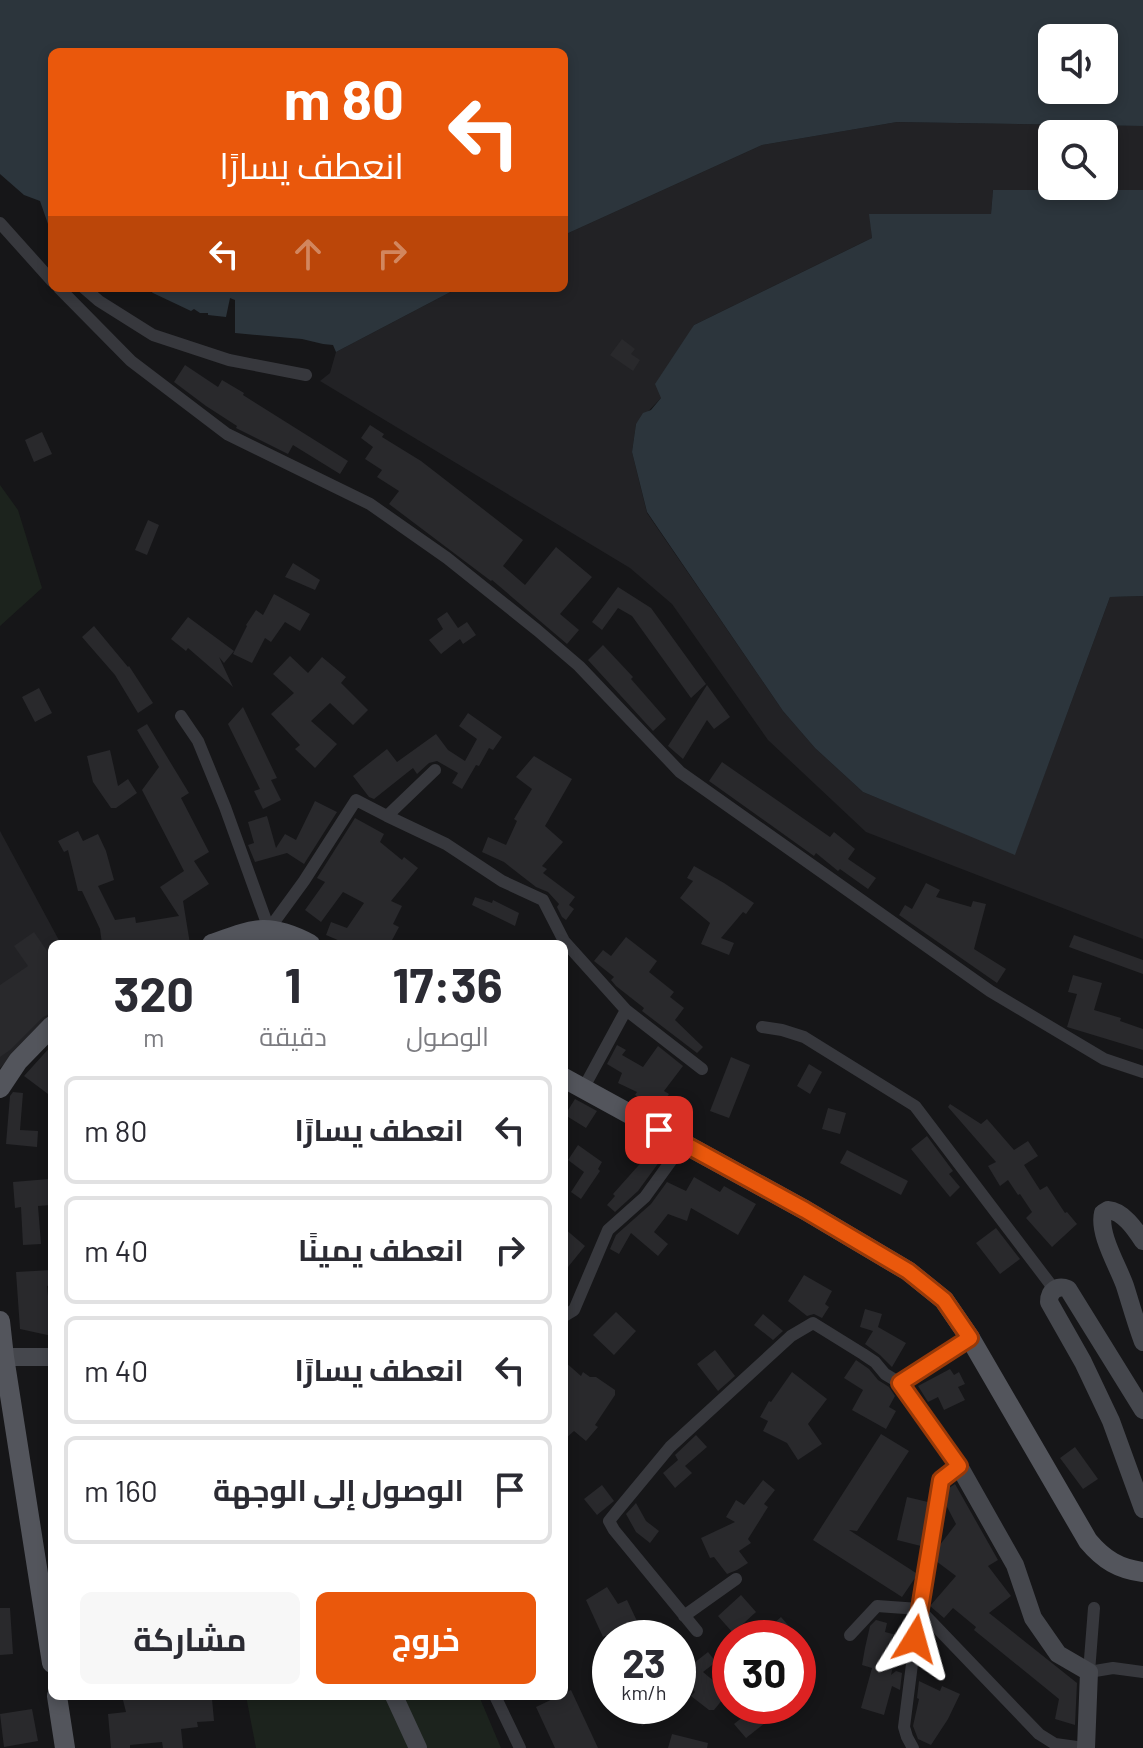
<!DOCTYPE html>
<html lang="ar">
<head>
<meta charset="utf-8">
<style>
	:root { --surface:#fff; --page:#f7f7f7; --text:#2b2b33; --muted:#7c7c81; --line:#e1e1e2; --accent:#ea580c }
	body { margin:0; font-family:Barlow,Cairo,sans-serif; background:var(--page); color:var(--text); direction:rtl; height:100vh; display:flex; flex-direction:column; font-size:30px; white-space:nowrap }
	* { box-sizing:border-box; margin:0 }
	p { font-size:26px; color:var(--muted) }
	.icon { flex:none; width:44px; height:44px; fill:none; stroke:currentColor; stroke-width:2; stroke-linecap:round; stroke-linejoin:round }
	.map { position:relative; flex:1; overflow:hidden; direction:ltr }
	.panel { position:absolute; left:48px; top:940px; width:520px; height:760px; display:flex; flex-direction:column; background:var(--surface); border-radius:12px; box-shadow:0 4px 12px #0003; direction:rtl }
	.panel>* { flex:none }
	.top-card { position:absolute; left:48px; top:48px; width:520px; height:244px; border-radius:12px; box-shadow:0 4px 12px #0003; direction:rtl; background:#ea580c; color:#fff; overflow:hidden }
	.fabs { position:absolute; left:1038px; top:24px; display:grid; gap:16px }
	.fabs a { display:grid; place-items:center; width:80px; height:80px; border-radius:12px; background:var(--surface); box-shadow:0 4px 12px #0003; font-size:40px }
	.speed { position:absolute; left:592px; top:1620px; display:flex; gap:16px; font-size:40px; font-weight:700; text-align:center }
	.speed>* { display:grid; place-content:center; width:104px; height:104px; border-radius:50%; background:var(--surface); box-shadow:0 4px 12px #0003; line-height:1 }
	.speed small { font-size:20px; font-weight:400 }
	.speed .limit { border:12px solid #d22; background:#fff; color:#111 }
	.pin { position:absolute; display:grid; place-items:center; width:68px; height:68px; color:#fff; margin:-34px; border-radius:16px; box-shadow:0 4px 12px #0006 }
	.me { position:absolute; width:88px; margin:-44px; rotate:8deg; stroke-linejoin:round; filter:drop-shadow(0 0 6px #0008) }
	.turn { display:flex; align-items:center; gap:28px; height:168px; padding:0 32px; font-size:36px }
	.turn .icon { width:104px; height:104px; stroke-width:2.5 }
	.turn b { display:block; font-size:56px; line-height:68px }
	.lanes { display:flex; align-items:center; height:76px; padding:0 32px; background:#0003; justify-content:center; gap:40px; direction:ltr }
	.lanes .off { opacity:.35 }
	.eta { display:flex; justify-content:space-evenly; align-items:center; height:136px; text-align:center }
	.eta b { font-size:48px; font-weight:700; line-height:56px }
	.primary-button { display:flex; gap:16px; margin-top:auto; padding:16px 32px }
	.primary-button a { flex:1; height:92px; border-radius:12px; background:var(--accent); color:#fff; font-size:32px; font-weight:700; line-height:92px; text-align:center }
	.primary-button a+a { background:var(--page); color:var(--text) }
	ul { padding:0; list-style:none }
	li { display:flex; align-items:center; gap:24px; height:108px; margin:0 16px 12px; padding:0 16px; border:4px solid var(--line); border-radius:12px }
	li div { flex:1 }
	li b { display:block; font-size:30px }
	li em { font-style:normal }
	.map>svg:first-child { display:block }
	.built { fill:#222225; fill-rule:evenodd }
	.green { fill:#1c231d }
	.water { fill:#2c353c; fill-rule:evenodd }
	.building { fill:#29292c }
	.lines { fill:none; stroke-linecap:round; stroke-linejoin:round }
	.street { stroke:#37383d; stroke-width:12 }
	.secondary { stroke:#45474d; stroke-width:18 }
	.primary { stroke:#53555c; stroke-width:20 }
	.route-casing { stroke:#983908; stroke-width:20 }
	.route { stroke:#ea580c; stroke-width:14 }
</style>
</head>
<body>
<div class="map">
<svg width="1143" height="1748" viewBox="0 0 1143 1748">
	<rect width="100%" height="100%" fill="#161618"/>
	<path class="built" d="M897 122 1143 126V190H993L991 214H870L872 238 694 325 661 398 636 424 632 452 647 513 783 711 815 748 863 792 1015 854 1110 597 1143 596V939L866 832 768 740 672 604 630 568 320 381 330 373 336 352 458 288H564V235L762 145ZM1052 134H1104V186H1052Z
		M0 831 61 944H52V1017L0 1068Z"/>
	<path class="green" d="M0 485 18 510 42 588 0 626Z
		M246 1696H479L501 1748H256Z"/>
	<path class="water" d="M0 0H1143V126L897 122 762 145 564 235V52H52V228L48 224 40 201 24 195 0 174ZM1052 38H1104V90H1052Z
		M993 190H1143V596L1110 597 1015 855 863 792 815 748 783 711 647 512 632 452 636 424 643 413 651 410 661 398 655 384 694 325 872 238 869 214H991Z
		M147 288H458L336 352 333 345 323 344 302 339 235 333V300L230 298 226 317 208 315V313H200L194 309 191 311 153 293Z"/>
	<path class="building" d="M622 339 635 349 631 354 640 360 633 371 610 355Z
		M185 365 218 387 222 380 244 393 243 395 348 461 340 474 293 445 288 454 236 428 237 426 206 406 174 382Z
		M370 425 384 434 382 437 421 461 523 540 503 566 525 585 556 547 592 577 560 614 579 630 567 644 492 580 491 581 389 504 399 491 377 477 382 470 365 459 373 447 361 438Z
		M42 432 52 454 34 462 25 440Z
		M148 520 159 525 147 555 135 550Z
		M293 563 320 580 315 590 285 577Z
		M618 587 651 608 706 684 691 698 632 616 618 608 602 630 592 622Z
		M274 594 310 614 300 631 285 622 271 642 265 638 252 663 233 654 247 626 246 625 256 610 263 615Z
		M447 612 458 628 467 622 476 635 463 644 460 639 441 654 429 640 443 629 437 619Z
		M188 617 234 651 224 663 219 657 233 687 188 648 186 651 171 639Z
		M94 626 128 667 129 666 153 703 138 713 115 675 82 637Z
		M603 645 633 677 631 679 666 719 653 731 588 660Z
		M290 656 308 673 322 657 346 677 341 683 368 710 353 725 330 703 311 721 337 744 315 768 295 749 300 745 271 714 294 693 273 674Z
		M707 685 730 717 714 729 707 720 683 759 668 746Z
		M39 688 52 713 35 722 22 697Z
		M243 707 277 778 271 780 281 800 263 809 254 791 260 789 228 724Z
		M468 713 502 737 493 750 489 748 479 766 476 765 462 789 452 783 458 773 437 761 429 763 417 774 413 768 374 799 369 797 353 776 387 749 397 762 436 734 448 750 465 761 477 739 459 726Z
		M147 724 189 793 181 798 209 852 194 861 209 884 183 901 190 944H102L100 929 82 891H78L68 850 64 852 58 841 78 831 83 841 98 834 106 851 114 880 98 886 115 920 135 917 136 923 179 916 160 887 184 871 142 790 159 767 137 730Z
		M110 750 118 786 128 779 137 793 116 808H111L93 782 87 756Z
		M534 756 572 779 545 826 563 842 542 866 547 869 543 873 575 897 569 905 574 909 566 920 562 917 557 907 559 904 548 892 536 887 504 862 482 852 488 837 506 845 517 821 514 819 532 789 516 777Z
		M722 762 830 837 834 832 855 849 848 859 876 878 868 889 840 869 838 871 816 853 814 856 709 781Z
		M315 801 337 812 304 864 287 853 255 862 248 845 254 843 248 822 267 816 276 848 285 834 296 840Z
		M355 818 384 834 380 842 402 860 404 857 418 868 391 901 402 906 393 924 399 927 390 944H347L326 935 331 922 347 928 364 903 343 892 321 922 305 910 325 882 317 878Z
		M694 866 724 883 754 903 746 914 743 912 721 938 734 943 729 955 701 944 710 923 680 898 693 881 687 878Z
		M926 883 940 890 936 897 971 907 973 901 986 904 974 949 1006 969 997 983 899 915 905 905 912 909Z
		M475 897 492 903 493 900 519 913 515 926 472 905Z
		M34 932 52 958V1013L43 1017 10 1050 0 1057V985L28 966 14 946Z
		M1074 935 1143 960V974L1069 947Z
		M626 937 657 961 649 972 674 992 670 997 684 1008 675 1020 703 1047 697 1053 642 1011 644 1008 616 986 611 980 614 977 594 961 603 950 611 956Z
		M1073 975 1102 983 1094 1010 1121 1018 1120 1021 1143 1029V1050L1067 1027 1077 994 1068 992Z
		M52 1045V1097L24 1076Z
		M617 1045 626 1050 622 1055 643 1067 658 1046 683 1066 664 1091 669 1094 658 1110 635 1095 637 1092 618 1083 622 1073 607 1064Z
		M731 1057 750 1065 729 1118 710 1111Z
		M809 1064 822 1072 810 1094 797 1086Z
		M13 1092 23 1093 20 1130 38 1131 37 1147 6 1144 10 1096Z
		M575 1099 597 1111 586 1128 565 1115Z
		M950 1104 981 1124 987 1119 1014 1150 1028 1141 1038 1156 1024 1165 1040 1190 1047 1186 1065 1213 1067 1212 1077 1224 1052 1247 1026 1218 1032 1212 1020 1194 1018 1195 1008 1180 1000 1186 988 1166 996 1162 948 1107Z
		M828 1108 846 1113 840 1134 822 1129Z
		M927 1136 953 1171 949 1174 960 1187 950 1197 911 1149Z
		M578 1145 602 1162 598 1169 600 1171 581 1199 571 1192 584 1172 568 1160Z
		M847 1150 908 1181 901 1195 840 1163Z
		M659 1151 665 1154 638 1191 615 1212 607 1205 615 1196 613 1194 646 1157 654 1163Z
		M694 1177 720 1192 724 1186 756 1204 738 1235 691 1208 687 1221 668 1214 654 1232 668 1244 658 1256 631 1233 619 1254 610 1249 616 1235 651 1204 667 1182 686 1191Z
		M49 1179 51 1205 38 1206 41 1244 23 1245 21 1207 15 1208 13 1182Z
		M564 1228 585 1246 564 1272Z
		M996 1228 1020 1259 1000 1274 976 1243Z
		M52 1270V1285L47 1286 52 1336 20 1329 16 1272Z
		M804 1275 832 1291 825 1304 829 1307 822 1318 814 1314 807 1316 788 1301Z
		M865 1309 882 1314 878 1327 906 1343 892 1367 880 1355 865 1344 873 1331 860 1327Z
		M616 1312 636 1331 614 1355 593 1335Z
		M763 1314 783 1331 773 1340 754 1325Z
		M715 1350 735 1376 718 1391 697 1364Z
		M856 1360 869 1369 878 1380 889 1387 895 1396 889 1407 896 1411 886 1429 852 1410 863 1390 844 1378Z
		M564 1361 581 1376 583 1372 590 1377H596L615 1390V1395L595 1425 598 1427 586 1441 574 1431 564 1440Z
		M950 1369 954 1375 959 1372 965 1384 958 1387 965 1400 944 1410 938 1397 928 1402 918 1386Z
		M792 1372 827 1399 808 1424 822 1444 798 1460 787 1443 763 1431 768 1421 760 1417 769 1401 771 1402Z
		M881 1434 909 1451 857 1531 849 1530 916 1573 915 1578 902 1597 813 1540Z
		M696 1435 707 1447 685 1466 692 1473 675 1488 663 1473 678 1460 675 1455Z
		M1075 1447 1098 1479 1083 1489 1060 1458Z
		M763 1480 775 1490 764 1504 768 1507 748 1539 751 1543 739 1551 748 1563 737 1570 727 1574 714 1557 710 1558 701 1538 735 1522 726 1517 736 1500 744 1505Z
		M955 1484 998 1560 988 1566 1011 1596 989 1613 1077 1683 1075 1725 1055 1719 1059 1699 974 1630 976 1627 953 1608 944 1618 930 1606 956 1576 936 1561 939 1546 956 1524 946 1505 949 1488Z
		M602 1485 614 1501 597 1515 584 1499Z
		M907 1497 928 1502 921 1546 897 1540Z
		M636 1503 646 1521 659 1531 650 1543 636 1532 626 1514Z
		M607 1587 618 1604 627 1600 637 1621 603 1637 586 1600Z
		M741 1595 756 1612 733 1633 718 1616Z
		M0 1608H10L13 1654 0 1655Z
		M781 1617 799 1638H758Z
		M876 1620 887 1623 885 1632 900 1636 891 1675 896 1671 902 1673 900 1690 892 1686 884 1715 861 1708 872 1668 862 1665 865 1648 870 1626Z
		M708 1652 716 1662 703 1672 728 1693 714 1710H709L691 1696 695 1692 680 1674Z
		M919 1681 940 1691 942 1686 960 1694 948 1719 931 1745 918 1739 913 1726 919 1699 917 1698Z
		M571 1690 598 1748H555L536 1707 559 1696H564V1694Z
		M122 1696H195V1700L212 1699 214 1721 197 1722 198 1727 181 1729 183 1748H163L162 1742 130 1745V1748H111L108 1714 126 1712Z
		M631 1706H652L658 1717 642 1726Z
		M754 1708 765 1723 746 1738 734 1724Z
		M32 1709 38 1741 4 1747 0 1714Z
		M672 1734 708 1743 707 1748H668Z"/>
	<g class="lines">
		<path class="street" d="M0 223 52 281
			M59 288 131 361 227 434 370 504 447 558 537 630 579 666 680 772 990 991 1104 1059 1143 1072
			M84 288 99 301 153 335 229 360 306 375
			M181 716 198 741 225 807 269 929
			M387 816 446 844 502 881 543 900 564 941 626 1010 583 1089
			M269 929 304 881 356 800 387 816 435 770
			M626 1010 702 1069
			M762 1027 782 1030 804 1037 915 1106 1054 1289
			M564 1316 574 1310 608 1230 645 1197 684 1143
			M959 1466 941 1480 919 1609 1039 1734 1055 1744 1084 1748
			M1094 1608 1089 1672 1113 1668 1143 1672
			M684 1616 736 1579
			M697 1631 614 1530 609 1521 617 1511 670 1447 791 1336 813 1323 863 1354 875 1362 885 1374 900 1383
			M850 1635 877 1606 919 1609 904 1727 907 1737 913 1748
			M495 1696 520 1748"/>
		<path class="secondary" d="M1143 1241C1135 1229 1123 1211 1108 1210L1103 1213C1098 1234 1118 1266 1125 1286 1131 1305 1136 1323 1143 1342
			M970 1338 900 1383 959 1466 1015 1565 1033 1618 1058 1654 1089 1672 1086 1748
			M4 1357H52
			M1143 1410 1068 1289C1058 1285 1049 1290 1049 1302L1083 1362 1111 1421 1143 1509
			M394 1696 418 1748"/>
		<path class="primary" d="M212 944C254 929 268 922 310 944
			M564 1078 805 1210 908 1271 944 1300 970 1338 1088 1541C1104 1560 1119 1569 1143 1572
			M0 1088 18 1061 52 1026
			M0 1321 4 1357 52 1663
			M57 1696 65 1748"/>
	</g>
	<g class="lines">
		<g class="route-casing">
			<path id="route" d="M659 1130 805 1210 908 1271 944 1300 970 1338 900 1383 959 1466 941 1480 915 1639"/>
		</g>
		<use href="#route" class="route"/>
	</g>
</svg>
<div class="fabs">
<a><svg class="icon" aria-label="sound" viewBox="0 0 24 24"><path d="M4 9h4l5-4v14l-5-4H4zM17 9q2 3 0 6"/></svg></a>
<a><svg class="icon" aria-label="search" viewBox="0 0 24 24"><circle cx="10" cy="10" r="6"/><path d="M15 15l6 6"/></svg></a>
</div>
<div class="speed"><div>23<small>km/h</small></div><div class="limit">30</div></div>
<div class="pin" style="left:659px;top:1130px;background:#d93025"><svg class="icon" aria-label="arrive" viewBox="0 0 24 24"><path d="M6 21V4h12l-3 4 3 4H6"/></svg></div>
<svg class="me" style="left:915px;top:1639px" viewBox="-20 -20 40 40"><path d="M0-17L14 15 0 8-14 15z" fill="#ea580c" stroke="#fff" stroke-width="4"/></svg>
<div class="top-card">
<div class="turn"><svg class="icon" aria-label="left" viewBox="0 0 24 24"><path d="M17 20v-9H6M10 6l-5 5 5 5"/></svg><div><b>80 m</b>انعطف يسارًا</div></div>
<div class="lanes"><svg class="icon" aria-label="left" viewBox="0 0 24 24"><path d="M17 20v-9H6M10 6l-5 5 5 5"/></svg><svg class="icon off" aria-label="ahead" viewBox="0 0 24 24"><path d="M12 20V5M6 11l6-6 6 6"/></svg><svg class="icon off" aria-label="right" viewBox="0 0 24 24"><path d="M7 20v-9h11M14 6l5 5-5 5"/></svg></div>
</div>
<section class="panel">
<div class="eta">
<div><b>17:36</b><p>الوصول</p></div>
<div><b>1</b><p>دقيقة</p></div>
<div><b>320</b><p>m</p></div>
</div>
<ul>
<li><svg class="icon" aria-label="left" viewBox="0 0 24 24"><path d="M17 20v-9H6M10 6l-5 5 5 5"/></svg><div><b>انعطف يسارًا</b></div><em>80 m</em></li>
<li><svg class="icon" aria-label="right" viewBox="0 0 24 24"><path d="M7 20v-9h11M14 6l5 5-5 5"/></svg><div><b>انعطف يمينًا</b></div><em>40 m</em></li>
<li><svg class="icon" aria-label="left" viewBox="0 0 24 24"><path d="M17 20v-9H6M10 6l-5 5 5 5"/></svg><div><b>انعطف يسارًا</b></div><em>40 m</em></li>
<li><svg class="icon" aria-label="arrive" viewBox="0 0 24 24"><path d="M6 21V4h12l-3 4 3 4H6"/></svg><div><b>الوصول إلى الوجهة</b></div><em>160 m</em></li>
</ul>
<div class="primary-button"><a>خروج</a><a>مشاركة</a></div>
</section>
</div>
</body>
</html>
